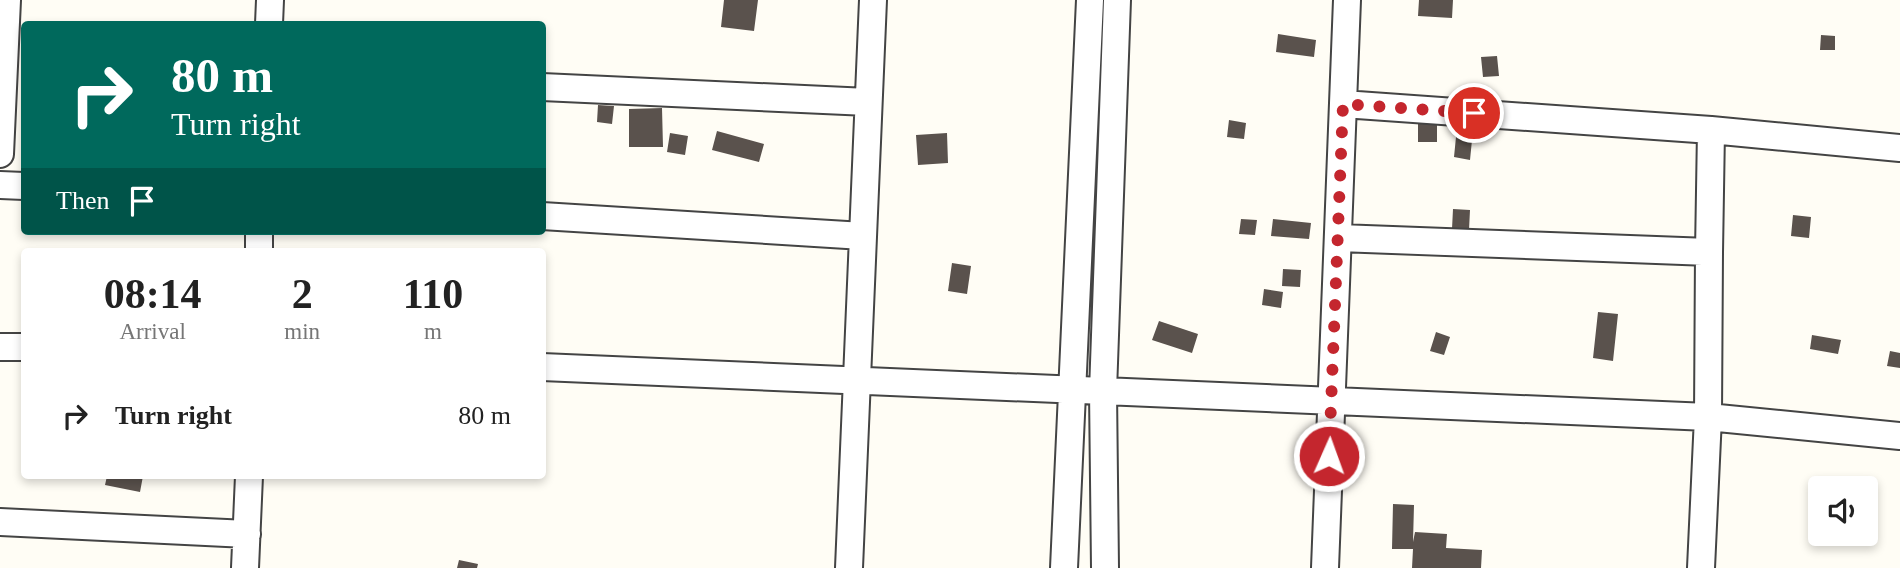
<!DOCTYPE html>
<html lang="en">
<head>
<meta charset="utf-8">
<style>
	:root { --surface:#fff; --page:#f2f2f2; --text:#222; --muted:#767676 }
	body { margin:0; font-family:Georgia,serif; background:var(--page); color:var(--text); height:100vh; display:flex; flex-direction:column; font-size:26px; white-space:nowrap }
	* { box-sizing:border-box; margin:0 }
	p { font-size:23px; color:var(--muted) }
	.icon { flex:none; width:38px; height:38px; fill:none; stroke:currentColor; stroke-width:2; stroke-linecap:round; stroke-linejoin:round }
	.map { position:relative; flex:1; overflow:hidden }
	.drawer { position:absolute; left:21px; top:248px; width:525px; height:231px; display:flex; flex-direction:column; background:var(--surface); border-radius:7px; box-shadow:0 4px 10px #0003 }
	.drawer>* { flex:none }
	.hud { position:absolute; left:21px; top:21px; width:525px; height:214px; border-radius:7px; box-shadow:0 4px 10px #0003; background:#00695c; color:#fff; overflow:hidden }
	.buttons { position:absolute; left:1808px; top:476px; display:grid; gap:14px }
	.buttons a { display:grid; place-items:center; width:70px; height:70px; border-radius:7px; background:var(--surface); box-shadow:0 4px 10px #0003; font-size:35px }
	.pin { position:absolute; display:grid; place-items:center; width:60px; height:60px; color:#fff; margin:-30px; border:4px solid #fff; border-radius:50%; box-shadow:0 2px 7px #0007 }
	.me { position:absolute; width:77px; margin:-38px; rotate:2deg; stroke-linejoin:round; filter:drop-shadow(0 0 5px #0008) }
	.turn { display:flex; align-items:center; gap:24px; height:147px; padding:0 35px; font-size:32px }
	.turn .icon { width:91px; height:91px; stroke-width:2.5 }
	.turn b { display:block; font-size:49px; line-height:60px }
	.then { display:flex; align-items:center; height:66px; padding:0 35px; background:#0003; gap:14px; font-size:26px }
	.eta { display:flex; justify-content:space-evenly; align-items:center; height:119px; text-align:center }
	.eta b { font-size:42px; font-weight:700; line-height:49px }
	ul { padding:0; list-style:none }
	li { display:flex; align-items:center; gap:21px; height:98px; padding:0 35px }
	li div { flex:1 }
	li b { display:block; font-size:26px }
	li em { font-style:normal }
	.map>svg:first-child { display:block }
	.building { fill:#5a524d }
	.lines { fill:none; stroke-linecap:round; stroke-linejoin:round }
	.street-casing { stroke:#444; stroke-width:30 }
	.street { stroke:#fff; stroke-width:26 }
	.route { stroke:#c4262e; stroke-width:12; stroke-dasharray:0 21.6 }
</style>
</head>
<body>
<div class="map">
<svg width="1900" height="568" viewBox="0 0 1900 568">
	<rect width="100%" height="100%" fill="#fffdf5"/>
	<path class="building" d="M724 0H758L754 31 721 27Z
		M1419 0H1453L1452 18 1418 16Z
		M1278 34 1316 40 1314 57 1276 52Z
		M1821 35 1835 36V50H1820Z
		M1497 56 1499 76 1483 77 1481 57Z
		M598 105 614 106 612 124 597 122Z
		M662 108 663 147H629V109Z
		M1229 120 1246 123 1244 139 1227 137Z
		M1418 122 1437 123V142H1418Z
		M717 131 764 144 759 162 712 150Z
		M670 133 688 136 685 155 667 152Z
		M947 133 948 163 918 165 916 135Z
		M1456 137 1472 140 1470 160 1454 157Z
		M1453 209 1470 210 1469 230 1452 229Z
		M1793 215 1811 217 1809 238 1791 236Z
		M1241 219 1257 220 1255 235 1239 234Z
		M1273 219 1311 223 1309 239 1271 236Z
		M952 263 971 266 967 294 948 291Z
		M1283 269 1301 270 1300 287 1282 286Z
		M1264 289 1283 292 1281 308 1262 305Z
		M1598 312 1618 314 1613 361 1593 358Z
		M1159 321 1198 334 1192 353 1152 340Z
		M1436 332 1450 337 1444 355 1430 351Z
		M1812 335 1841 340 1838 354 1810 349Z
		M1890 351 1900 353V368L1887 366Z
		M107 476H143L140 492 105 485Z
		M1393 504 1414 505 1413 542 1415 532 1447 534 1446 548 1482 550 1481 568H1412L1413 549H1392Z
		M459 560 478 564 477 568H457Z"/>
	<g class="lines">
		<g class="street-casing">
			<path id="street" d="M269 24 270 0
				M542 87 868 102
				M1343 104 1711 130 1900 148
				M0 154 7 0
				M0 185 24 186
				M542 216 863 236
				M1339 238 1709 252 1708 417 1701 568
				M259 252V231
				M1709 252 1711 130
				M0 347H24
				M542 367 1708 417 1900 436
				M0 522 247 534
				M245 568 249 476
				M849 568 873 0
				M1064 568 1090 0
				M1105 568 1103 391 1117 0
				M1325 568 1347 0"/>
		</g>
		<use href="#street" class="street"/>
	</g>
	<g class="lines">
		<path class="route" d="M1329 456 1343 104 1474 113"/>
	</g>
</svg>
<div class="buttons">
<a><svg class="icon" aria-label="sound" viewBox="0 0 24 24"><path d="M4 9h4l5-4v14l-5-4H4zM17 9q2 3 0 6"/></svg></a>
</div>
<div class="pin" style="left:1474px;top:113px;background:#d93025"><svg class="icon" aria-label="arrive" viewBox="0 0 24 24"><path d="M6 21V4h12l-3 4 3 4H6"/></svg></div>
<svg class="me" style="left:1329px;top:456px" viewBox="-20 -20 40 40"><circle r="17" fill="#c4262e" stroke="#fff" stroke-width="3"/><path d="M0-11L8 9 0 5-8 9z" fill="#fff"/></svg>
<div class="hud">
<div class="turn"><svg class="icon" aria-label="right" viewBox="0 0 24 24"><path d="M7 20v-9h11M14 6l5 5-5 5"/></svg><div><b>80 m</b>Turn right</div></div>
<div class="then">Then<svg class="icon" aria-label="arrive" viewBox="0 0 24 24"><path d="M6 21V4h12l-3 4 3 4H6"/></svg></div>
</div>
<section class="drawer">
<div class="eta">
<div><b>08:14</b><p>Arrival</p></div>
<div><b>2</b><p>min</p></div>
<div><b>110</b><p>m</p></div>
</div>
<ul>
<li><svg class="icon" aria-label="right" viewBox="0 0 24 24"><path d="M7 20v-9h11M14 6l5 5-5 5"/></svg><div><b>Turn right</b></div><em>80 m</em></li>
</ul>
</section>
</div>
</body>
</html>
